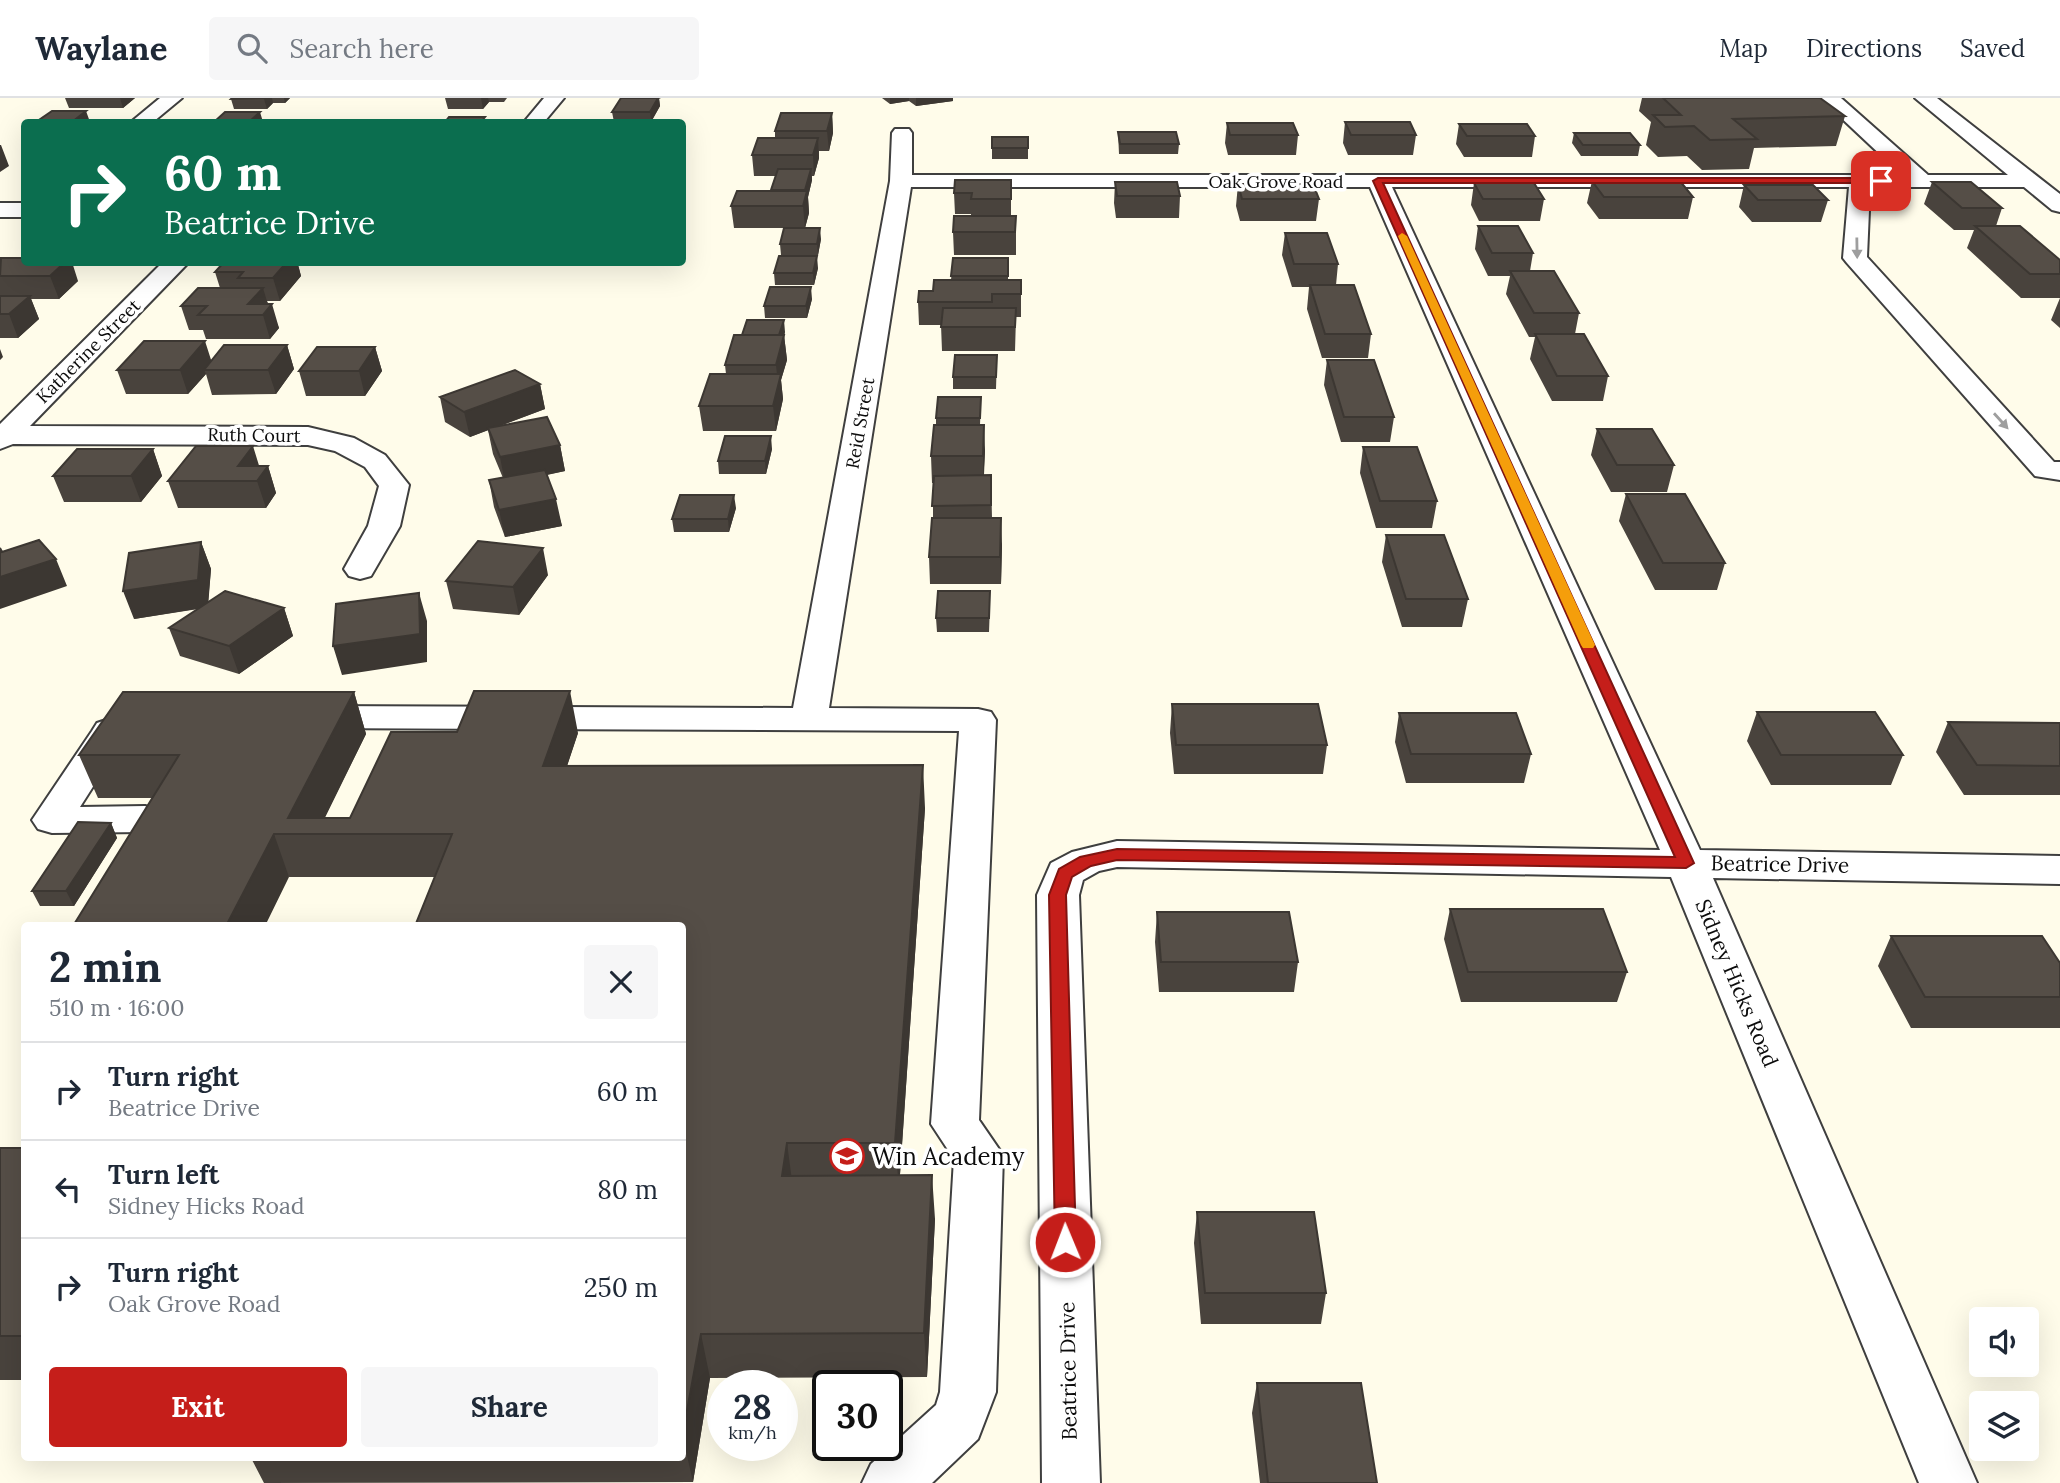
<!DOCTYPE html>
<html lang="en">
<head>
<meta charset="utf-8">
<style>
	:root { --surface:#fff; --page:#f6f6f7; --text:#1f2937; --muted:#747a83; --line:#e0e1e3; --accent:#c51e1a }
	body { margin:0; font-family:Lora,serif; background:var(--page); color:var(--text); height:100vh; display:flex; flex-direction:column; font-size:26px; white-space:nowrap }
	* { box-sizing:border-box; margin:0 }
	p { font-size:23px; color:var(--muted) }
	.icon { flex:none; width:38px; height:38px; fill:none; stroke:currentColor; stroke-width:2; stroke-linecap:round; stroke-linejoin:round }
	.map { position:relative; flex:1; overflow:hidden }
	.side { position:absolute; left:21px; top:824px; width:665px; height:539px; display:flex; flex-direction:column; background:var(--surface); border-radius:7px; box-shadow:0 7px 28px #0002 }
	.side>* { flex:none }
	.banner { position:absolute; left:21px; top:21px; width:665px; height:147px; border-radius:7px; box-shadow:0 7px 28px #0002; background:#0b6e4f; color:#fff; overflow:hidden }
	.fabs { position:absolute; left:1969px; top:1209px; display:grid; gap:14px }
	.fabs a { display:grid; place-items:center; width:70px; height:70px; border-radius:7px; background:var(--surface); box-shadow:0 7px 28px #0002; font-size:35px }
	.speed { position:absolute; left:707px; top:1272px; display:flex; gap:14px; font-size:35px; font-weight:700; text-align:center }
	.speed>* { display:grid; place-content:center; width:91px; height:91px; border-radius:50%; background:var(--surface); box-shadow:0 7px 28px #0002; line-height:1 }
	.speed small { font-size:18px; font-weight:400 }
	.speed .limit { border:4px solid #111; border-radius:10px; background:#fff; color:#111 }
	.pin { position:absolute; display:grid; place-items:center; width:60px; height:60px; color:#fff; margin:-30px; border-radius:14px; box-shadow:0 4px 10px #0006 }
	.me { position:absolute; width:77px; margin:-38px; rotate:359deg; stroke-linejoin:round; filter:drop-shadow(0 0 5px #0008) }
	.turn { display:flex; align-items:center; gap:24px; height:147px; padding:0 28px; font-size:32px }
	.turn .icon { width:91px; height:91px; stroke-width:2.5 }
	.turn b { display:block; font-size:49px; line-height:60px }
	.round { display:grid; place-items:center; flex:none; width:74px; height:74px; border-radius:7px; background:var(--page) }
	.headline { display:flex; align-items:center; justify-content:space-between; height:119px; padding:0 28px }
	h1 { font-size:42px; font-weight:700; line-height:52px }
	.action { display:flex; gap:14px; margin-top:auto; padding:14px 28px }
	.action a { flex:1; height:80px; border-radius:7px; background:var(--accent); color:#fff; font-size:28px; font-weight:700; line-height:80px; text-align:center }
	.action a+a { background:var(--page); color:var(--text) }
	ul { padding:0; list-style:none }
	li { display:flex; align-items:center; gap:21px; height:98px; padding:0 28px; border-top:2px solid var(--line) }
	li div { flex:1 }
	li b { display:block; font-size:26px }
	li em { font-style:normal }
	header { display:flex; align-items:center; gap:42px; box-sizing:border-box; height:98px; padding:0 35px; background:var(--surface); border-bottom:2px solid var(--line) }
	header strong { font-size:33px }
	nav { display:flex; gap:38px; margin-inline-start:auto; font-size:24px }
	.search { width:490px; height:63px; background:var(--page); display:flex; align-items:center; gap:18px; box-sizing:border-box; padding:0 24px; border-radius:7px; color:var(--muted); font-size:26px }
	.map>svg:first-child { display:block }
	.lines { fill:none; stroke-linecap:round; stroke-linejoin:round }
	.minor-casing { stroke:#3f3f3f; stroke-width:4 }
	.minor { fill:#fff; fill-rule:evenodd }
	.wall { fill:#49433d }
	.shaded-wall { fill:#3c3732 }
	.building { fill:#554e47; stroke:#3c3732; stroke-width:2 }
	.oneway { fill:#9e9e9e }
	.route { fill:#c51e1a; stroke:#801411; stroke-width:2 }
	.slow { fill:#f59e0b }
	.labels { text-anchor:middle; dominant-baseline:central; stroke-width:7; stroke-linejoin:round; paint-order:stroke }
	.far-street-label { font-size:18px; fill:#0c0c0c; stroke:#fff }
	.street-label { font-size:21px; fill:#0c0c0c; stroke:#fff }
	.near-poi-label { font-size:24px; fill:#0c0c0c; stroke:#fff; text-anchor:start }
</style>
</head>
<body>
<header>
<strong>Waylane</strong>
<div class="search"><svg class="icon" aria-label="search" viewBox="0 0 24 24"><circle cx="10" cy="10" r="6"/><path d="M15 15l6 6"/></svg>Search here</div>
<nav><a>Map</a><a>Directions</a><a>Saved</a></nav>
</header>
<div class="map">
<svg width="2060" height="1385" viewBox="0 0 2060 1385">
	<rect width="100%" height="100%" fill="#fffcea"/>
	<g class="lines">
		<g class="minor-casing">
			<path id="minor" d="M160 0H182L153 24H131Z
				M544 0H564L544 24H524Z
				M1820 0H1841L1928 77H2008L1915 0H1937L2060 96V114L2052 112 2024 89H1870L1867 159 2054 364H2060V382L2035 378 1847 165 1843 160 1849 89H1392L1700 752 2060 758V786L1713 780 1977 1385H1919L1671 779 1117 769 1099 773 1083 782 1079 797 1100 1385H1042L1037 797 1051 765 1072 754 1117 743 1660 752 1370 89H911L829 610 978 611 991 614 996 622 979 1022 1003 1057 996 1294 978 1341 932 1385H862L871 1366 936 1307 940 1294 954 1061 931 1026 959 633 310 630 297 627 292 619 297 611 310 608 793 610 890 83 892 35 895 31H909L912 35V77H1902Z
				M0 105H24V119H0Z
				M163 164H189L30 328 308 329 354 340 385 357 409 387 400 428 371 478 360 481 349 478 344 471 368 428 379 388 365 369 335 353 308 347 13 346 0 351V326Z
				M115 619 128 622 133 630 124 640 80 709 145 708 159 712 165 721 159 730 145 734 52 735 38 731 32 722 92 633 97 625Z"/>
		</g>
		<use href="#minor" class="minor"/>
	</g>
	<path class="wall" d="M65 0H135L123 10H69Z
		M232 0H290L285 5H273L267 11H234L231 1Z
		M445 0H507L504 4H489L483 11H448Z
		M621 0H661L659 1 660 8 651 24H614L612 14Z
		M882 0H953V3L916 8 909 3 890 6Z
		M1642 0H1820L1845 18 1836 48 1754 50 1749 71 1702 72 1687 58 1658 59 1646 47 1651 24 1639 13Z
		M832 15 833 35 829 53H819V60L814 78H812V82L808 99 809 115 805 130H734L731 108 771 93 776 78H754L752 57 775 40V33Z
		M1345 24 1416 37 1413 57H1348L1343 45Z
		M1227 25 1298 37 1296 57H1228L1225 45Z
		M1459 26 1535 38 1532 59H1464L1456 46Z
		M1118 34 1179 46 1178 56H1119Z
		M1574 35 1640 47 1638 58H1581L1572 45Z
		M992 39H1028V61H992Z
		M1011 82V118H1016V157H954L953 134 971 118V116H955L954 95Z
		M1592 83 1693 99 1688 121H1599L1587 105Z
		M1115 84 1180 98 1179 120H1116L1114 105Z
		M1932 84 2002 110 1996 128 2060 162V230L2051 222 2060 200H2021L1967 150 1974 132H1954L1924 106Z
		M1474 85 1544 101 1540 123H1479L1471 107Z
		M1238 86 1319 101 1316 123H1240L1236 108Z
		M1744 87 1828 102 1821 124H1752L1739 109Z
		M1478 128 1533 155 1530 173 1579 215 1575 236 1608 278 1603 303H1552L1530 261 1535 239H1529L1506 196 1510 178H1488L1475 151Z
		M1285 135 1338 166 1336 187 1371 236 1368 260H1322L1307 211 1309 189H1292L1282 157Z
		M821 141 818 157H781L780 146Z
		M953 160H1008V182H1021V219H1016L1015 253H942L941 227H919L918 204 951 182Z
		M0 161 78 183 59 201H31L39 221 18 240H0Z
		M224 164H320L319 166H298L301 178 280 203H267L279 230 270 241H206L203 232H189L181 208 220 190 215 174Z
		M818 170 814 187H775L774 175Z
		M812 201 807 220H765L764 208Z
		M785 234 784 237 787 262 781 282 783 301 776 333H703L699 308 726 276 725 267Z
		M287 247 294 271 276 296 212 297 206 276 188 296H126L117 272 211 263Z
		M375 249 382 273 365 298H306L299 273Z
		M997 257 996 291H953V279Z
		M1327 262 1394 319 1390 344H1341L1324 287Z
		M540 286 545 311 500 328 560 347 565 373 547 377 562 428 505 439 494 409 489 382 503 380 493 356 488 332 470 339 445 324 440 299Z
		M981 299 980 327 985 353 984 377H991L992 420 1002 447 1001 486H930L929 459 933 420V385H932L931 358 936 327V320Z
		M1597 331 1674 367 1667 394H1611L1591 357Z
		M1363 349 1437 403 1432 430H1376L1360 375Z
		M153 351 162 378 141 404H64L53 378Z
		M772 351 766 376H719L718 363Z
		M260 368H268L276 395 266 410H178L168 383Z
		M1626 396 1725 465 1717 492H1655L1619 423Z
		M736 410 729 434H674L672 421Z
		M1386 437 1468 501 1462 529H1402L1382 464Z
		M201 444 211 471 208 504 284 510 293 538 239 576 180 558 169 530 198 511 134 521Z
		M548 477 519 517 453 511 446 483Z
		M990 507 989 534H937L936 520Z
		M354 594 366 636 324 720H350L578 635 567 668 925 710 900 1077 935 1121 927 1279 710 1280 693 1384 264 1385 251 1360H682V828L435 779H289L153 700H98L79 657Z
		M1172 606 1327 647 1323 676H1174L1170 635Z
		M1757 614 1903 657 1891 687H1771L1747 643Z
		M1399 615 1531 656 1524 685H1406L1395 644Z
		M1948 624 2060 625V697H1964L1936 654Z
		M111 725 117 740 74 808H40L32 793Z
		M1450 811 1627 874 1617 904H1461L1444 841Z
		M1157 814 1298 864 1294 894H1159L1155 844Z
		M1891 838 2060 865V930H1911L1878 868Z
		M0 1050H24V1282H0Z
		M1197 1114 1326 1195 1321 1226H1201L1194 1145Z
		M1257 1285 1377 1385H1260L1252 1315Z"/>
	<path class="shaded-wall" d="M120 0H135L123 10Z
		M265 0H272L273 5 267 11 264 1Z
		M284 0H290L285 5Z
		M481 0H488L489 4 483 11Z
		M658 0H659L660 8 651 24 650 14Z
		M890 0H909V3L890 6Z
		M916 0H953V3L916 8Z
		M86 13 90 24H72Z
		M260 14 263 24H249Z
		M832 15 833 35 829 53 827 33Z
		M818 40 819 60 814 78 813 57Z
		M0 47H1L9 68 0 74Z
		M811 71 812 82 808 99 809 115 805 130 803 108 805 92Z
		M820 130 821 141 818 157 817 146Z
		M817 158 818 170 814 187 813 175Z
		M65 164H72L78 183 59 201 50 178Z
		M287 164H297L301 178 280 203 273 180Z
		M811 189 812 201 807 220 806 208Z
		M263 190 269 210 272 206 279 230 270 241 263 217 248 206Z
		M30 198 39 221 18 240 9 216Z
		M784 222 785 234 780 254 778 241Z
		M784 237 787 262 781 282 783 301 776 333 773 308 778 286 776 267Z
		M205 243 213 268 204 272 206 276 188 296 180 272Z
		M287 247 294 271 276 296 268 272Z
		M375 249 382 273 365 298 359 273Z
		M0 251 3 259 0 262Z
		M540 286 545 311 470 339 464 314Z
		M984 327 985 353 983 385V358Z
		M771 338 772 351 766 376 765 363Z
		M560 347 565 373 505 385 500 359Z
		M253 348 261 374 238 368Z
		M153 351 162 378 141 404 131 378Z
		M268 368 276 395 266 410 257 383Z
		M734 397 736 410 729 434 728 421Z
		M556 401 562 428 505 439 499 412Z
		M1001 420 1002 447 1001 486 1000 459Z
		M201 444 211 471 208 509 134 521 123 493Z
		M543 450 548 477 519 517 513 489Z
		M56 461 67 488 0 511V479Z
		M419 495 427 523V564L342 577 333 548Z
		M284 510 293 538 239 576 229 548Z
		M570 593 578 635 553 710 543 668Z
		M354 594 366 636 317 736 288 720Z
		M923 667 925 710 899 1090 895 1045Z
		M111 725 117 740 74 808 66 793Z
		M274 736 289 779 265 828H226Z
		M787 1045 793 1090 782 1078Z
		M932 1077 935 1121 927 1279 924 1235Z
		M701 1236 710 1280 693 1384 683 1340Z"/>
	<path class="building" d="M232 0H265L231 1Z
		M621 0H658L650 14H612Z
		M1663 0H1820L1845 18 1733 21 1757 41 1710 42 1694 28 1665 29 1653 17H1681Z
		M52 13H86L72 24H36Z
		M225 14H260L249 24H214Z
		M781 15H832L827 33H775Z
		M449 19H485L481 24H445Z
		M1345 24H1410L1416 37H1351Z
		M1227 25H1293L1298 37H1230Z
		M1459 26H1527L1535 38H1467Z
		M1118 34H1176L1179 46H1120Z
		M1574 35H1630L1640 47H1583Z
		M992 39H1028V50H992Z
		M758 40H818L813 57H752Z
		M778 71H811L805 92H771Z
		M955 82H1011V101H971L972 95H954Z
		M1592 83H1680L1693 99H1604Z
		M1115 84H1177L1180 98H1117Z
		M1932 84H1971L2002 110H1962Z
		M1474 85H1534L1544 101H1483Z
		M1238 86H1313L1319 101H1242Z
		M1744 87H1813L1828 102H1758Z
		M737 93H807L803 108H731Z
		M954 118H1016L1015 134H953Z
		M1478 128H1518L1533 155H1492Z
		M1975 128H2020L2060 162V176H2030Z
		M784 130H820L817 146H780Z
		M1285 135H1327L1338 166H1294Z
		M779 158H817L813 175H774Z
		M1 160H24V164H65L50 178H0Z
		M953 160H1008V178H951Z
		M224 164H287L273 180H238L243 174H215Z
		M1510 173H1554L1579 215H1534Z
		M934 182H1021V196H992V204H918L919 193H933Z
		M1310 187H1354L1371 236H1325Z
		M770 189H811L806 208H764Z
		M198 190H263L248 206H272L263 217H198L207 208H181Z
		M0 198H30L9 216H0Z
		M943 210H1016L1015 229H941Z
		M747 222H784L779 237H742Z
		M1535 236H1584L1608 278H1557Z
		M734 237H784L776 267H725Z
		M144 243H205L180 272H117Z
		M224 247H287L268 272H204Z
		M317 249H375L359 273H299Z
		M955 257H997L996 279H953Z
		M1327 262H1374L1394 319H1344Z
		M515 272 540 286 464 314 440 299Z
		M710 276H781L773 308H699Z
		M938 299H981L980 320H936Z
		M547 319 560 347 500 359 488 330Z
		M934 327H984L983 358H931Z
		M1597 331H1652L1674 367H1617Z
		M725 338H771L765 363H718Z
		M196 348H253L238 368H268L257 383H168Z
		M1363 349H1417L1437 403H1380Z
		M77 351H153L131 378H53Z
		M545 372 556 401 499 412 489 382Z
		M991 377V407L932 408 934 378Z
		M1626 396H1685L1725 465H1663Z
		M680 397H734L728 421H672Z
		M932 420H1001L1000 459H929Z
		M1386 437H1444L1468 501H1406Z
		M39 442 56 461 0 479V450L2 454Z
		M478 443 543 450 513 489 446 483Z
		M201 444 198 482 123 493 129 455Z
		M225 493 284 510 229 548 169 530Z
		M938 493H990L989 520H936Z
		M419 495 420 536 333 548 336 506Z
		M474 593H570L543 668 923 667 895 1045H787L782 1078 932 1077 924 1235 701 1236 682 1340V828H415L452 736H274L226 828H73L179 657H79L123 594H354L288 720H350L391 634H457Z
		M1172 606H1318L1327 647H1176Z
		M1757 614H1875L1903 657H1781Z
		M1399 615H1516L1531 656H1411Z
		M1948 624 2060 625V668L1977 667Z
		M78 724 111 725 66 793H32Z
		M1450 811H1603L1627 874H1468Z
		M1157 814H1289L1298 864H1161Z
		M1891 838H2042L2060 865V899H1925Z
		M0 1050H24V1238H0Z
		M1197 1114H1314L1326 1195H1205Z
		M1257 1285H1361L1377 1385H1268Z"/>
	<defs><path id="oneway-solid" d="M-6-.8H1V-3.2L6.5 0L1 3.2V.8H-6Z" transform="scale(1.75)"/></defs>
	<g class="oneway">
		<use href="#oneway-solid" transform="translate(1857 150) rotate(89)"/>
		<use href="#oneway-solid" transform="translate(2001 323) rotate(48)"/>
	</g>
	<path class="route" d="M1378 80H1881L1885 83 1881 85H1383L1694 765 1686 770 1117 762 1091 768 1072 779 1066 797 1076 1144 1073 1151 1065 1153 1058 1151 1055 1144 1049 797 1059 771 1080 759 1117 751 1675 759 1373 83Z"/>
	<path class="slow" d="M1402 135 1407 138 1595 547 1593 550H1583L1581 547 1398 138Z"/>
	<defs>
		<g id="school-ring" transform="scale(1.75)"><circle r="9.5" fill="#fff" stroke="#c51e1a" stroke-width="1.5"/><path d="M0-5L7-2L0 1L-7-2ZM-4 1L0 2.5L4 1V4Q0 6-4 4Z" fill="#c51e1a"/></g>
	</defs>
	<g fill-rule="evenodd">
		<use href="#school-ring" x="847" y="1058"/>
	</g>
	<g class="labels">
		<g class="far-street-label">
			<text x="1276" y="83">Oak Grove Road</text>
			<text transform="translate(88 253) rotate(-45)">Katherine Street</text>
			<text transform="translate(860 325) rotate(-80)">Reid Street</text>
			<text transform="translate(254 337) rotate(1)">Ruth Court</text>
		</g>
		<g class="street-label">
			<text transform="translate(1780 766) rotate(1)">Beatrice Drive</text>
			<text transform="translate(1737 885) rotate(67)">Sidney Hicks Road</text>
			<text transform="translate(1068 1273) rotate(-91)">Beatrice Drive</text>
		</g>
		<g class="near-poi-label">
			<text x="872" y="1058">Win Academy</text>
		</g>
	</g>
</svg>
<div class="fabs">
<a><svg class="icon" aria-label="sound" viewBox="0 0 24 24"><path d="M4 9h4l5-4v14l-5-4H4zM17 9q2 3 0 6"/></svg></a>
<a><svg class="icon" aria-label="layers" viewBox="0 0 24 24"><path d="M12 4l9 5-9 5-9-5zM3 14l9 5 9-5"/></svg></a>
</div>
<div class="speed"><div>28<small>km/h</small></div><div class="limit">30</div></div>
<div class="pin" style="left:1881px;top:83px;background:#d93025"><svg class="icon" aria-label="arrive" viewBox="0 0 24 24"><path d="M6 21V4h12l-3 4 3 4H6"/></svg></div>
<svg class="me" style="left:1065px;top:1144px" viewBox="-20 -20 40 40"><circle r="17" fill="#c51e1a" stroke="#fff" stroke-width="3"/><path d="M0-11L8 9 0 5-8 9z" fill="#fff"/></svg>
<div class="banner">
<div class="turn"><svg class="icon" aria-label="right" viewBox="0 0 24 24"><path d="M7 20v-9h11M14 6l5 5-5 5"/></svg><div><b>60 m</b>Beatrice Drive</div></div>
</div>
<section class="side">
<div class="headline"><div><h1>2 min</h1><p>510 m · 16:00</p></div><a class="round"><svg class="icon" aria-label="close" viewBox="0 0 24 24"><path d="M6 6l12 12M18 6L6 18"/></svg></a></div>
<ul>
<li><svg class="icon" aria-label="right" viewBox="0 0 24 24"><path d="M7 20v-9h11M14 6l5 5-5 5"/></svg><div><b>Turn right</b><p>Beatrice Drive</p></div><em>60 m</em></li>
<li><svg class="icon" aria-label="left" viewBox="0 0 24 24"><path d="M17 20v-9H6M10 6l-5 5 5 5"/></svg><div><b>Turn left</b><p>Sidney Hicks Road</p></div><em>80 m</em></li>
<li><svg class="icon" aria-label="right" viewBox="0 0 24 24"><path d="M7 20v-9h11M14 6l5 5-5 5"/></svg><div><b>Turn right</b><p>Oak Grove Road</p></div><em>250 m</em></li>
</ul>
<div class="action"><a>Exit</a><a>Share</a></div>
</section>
</div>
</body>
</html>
